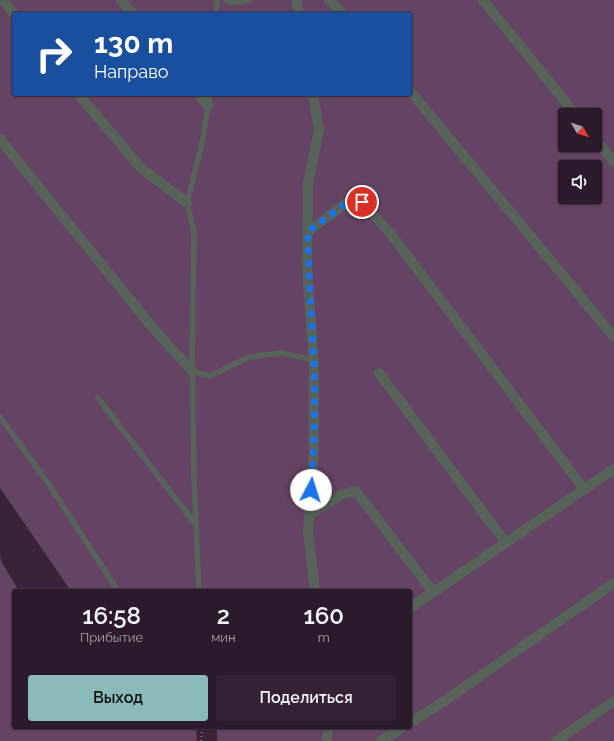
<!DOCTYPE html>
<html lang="ru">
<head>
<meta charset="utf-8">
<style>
	:root { --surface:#2b1a2a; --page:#332332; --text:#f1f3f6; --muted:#a6a1a8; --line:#473847; --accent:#8bbbb9 }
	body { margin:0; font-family:Raleway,sans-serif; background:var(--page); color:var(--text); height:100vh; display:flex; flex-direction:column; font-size:15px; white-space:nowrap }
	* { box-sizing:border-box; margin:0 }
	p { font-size:13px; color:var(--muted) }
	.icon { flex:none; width:22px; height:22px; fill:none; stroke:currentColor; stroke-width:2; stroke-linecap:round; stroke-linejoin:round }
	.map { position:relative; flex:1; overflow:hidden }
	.sheet { position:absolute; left:12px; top:589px; width:400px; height:140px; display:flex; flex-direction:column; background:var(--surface); border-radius:4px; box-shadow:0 1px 3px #0004,0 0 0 1px var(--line) }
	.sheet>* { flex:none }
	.guide { position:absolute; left:12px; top:12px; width:400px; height:84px; border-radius:4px; box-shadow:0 1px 3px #0004,0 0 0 1px var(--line); background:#1a4fa0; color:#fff; overflow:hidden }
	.needle { width:26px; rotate:129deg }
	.fabs { position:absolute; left:558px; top:108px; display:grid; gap:8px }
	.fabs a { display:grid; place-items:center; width:44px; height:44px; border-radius:4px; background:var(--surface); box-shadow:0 1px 3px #0004,0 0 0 1px var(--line); font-size:20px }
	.pin { position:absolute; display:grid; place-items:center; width:34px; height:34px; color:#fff; margin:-17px; border:2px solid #fff; border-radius:50%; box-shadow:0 1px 4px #0007 }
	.me { position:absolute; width:44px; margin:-22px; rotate:5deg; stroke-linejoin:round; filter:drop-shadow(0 0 3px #0008) }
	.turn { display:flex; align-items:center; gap:14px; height:84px; padding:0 16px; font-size:18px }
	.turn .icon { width:52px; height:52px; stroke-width:2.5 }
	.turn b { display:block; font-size:28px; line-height:34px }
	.eta { display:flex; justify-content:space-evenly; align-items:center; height:68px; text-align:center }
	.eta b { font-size:24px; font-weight:600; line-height:28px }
	.cta { display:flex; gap:8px; margin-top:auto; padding:8px 16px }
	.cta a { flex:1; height:46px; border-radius:4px; background:var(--accent); color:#111; font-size:16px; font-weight:600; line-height:46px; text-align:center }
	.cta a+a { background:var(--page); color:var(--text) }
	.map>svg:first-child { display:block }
	.green { fill:#654364; fill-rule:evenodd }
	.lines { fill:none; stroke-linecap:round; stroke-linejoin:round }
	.path { stroke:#766375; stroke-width:2.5; stroke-dasharray:1 3; stroke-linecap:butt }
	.service { stroke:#576359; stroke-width:5.5 }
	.minor { stroke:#576359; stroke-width:10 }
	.route { stroke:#1a73e8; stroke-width:7; stroke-dasharray:0 12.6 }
</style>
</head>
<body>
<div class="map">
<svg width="614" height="741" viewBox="0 0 614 741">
	<rect width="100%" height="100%" fill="#392338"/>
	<path class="green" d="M0 0H614V741H217V727H410V591H71L0 488ZM14 14H410V94H14ZM565 115H595V145H565ZM565 167H595V197H565Z
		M0 554 1 561 19 591H14V727H196L197 741H0Z"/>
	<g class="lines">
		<path class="path" d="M201 741 202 727"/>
		<path class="service" d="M226 0 231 3 249 0
			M216 14 217 0
			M192 371 210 376 249 357 281 353 314 360
			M98 398 196 525
			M0 417 48 483 118 591
			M199 591 194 479 192 358 194 232 187 203 202 143 210 94"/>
		<path class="minor" d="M3 0 14 14
			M121 0 133 14
			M296 0 299 14
			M329 0 343 14
			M483 0 576 115
			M410 91 614 337
			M78 94 141 168 187 203
			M198 94 208 106
			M313 94 319 130 308 183 307 267 314 366V451L308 531 315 591
			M0 139 152 327 192 371
			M595 139 614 162
			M308 231 347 203 362 202 390 233 584 489
			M379 373 506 543
			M309 515 341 495 356 491 433 592
			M410 608 614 469
			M410 723 443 702 614 583
			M327 741 328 727
			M381 741 403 727
			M556 741 614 701"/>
	</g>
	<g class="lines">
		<path class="route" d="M311 490C314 448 316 406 314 365 312 320 308 275 308 231L347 203 362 202"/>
	</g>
</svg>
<div class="fabs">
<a><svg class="needle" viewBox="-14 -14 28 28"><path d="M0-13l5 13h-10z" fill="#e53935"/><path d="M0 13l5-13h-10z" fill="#a6a1a8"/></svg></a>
<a><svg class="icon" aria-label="sound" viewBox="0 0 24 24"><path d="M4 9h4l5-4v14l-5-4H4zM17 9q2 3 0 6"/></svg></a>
</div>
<div class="pin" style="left:362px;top:202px;background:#d93025"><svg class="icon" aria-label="arrive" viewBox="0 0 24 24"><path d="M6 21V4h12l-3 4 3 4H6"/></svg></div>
<svg class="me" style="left:311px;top:490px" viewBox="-20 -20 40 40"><circle r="19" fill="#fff"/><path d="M0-13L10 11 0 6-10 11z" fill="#1a73e8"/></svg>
<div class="guide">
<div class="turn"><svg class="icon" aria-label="right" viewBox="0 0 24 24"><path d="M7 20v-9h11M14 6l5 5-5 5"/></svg><div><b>130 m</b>Направо</div></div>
</div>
<section class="sheet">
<div class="eta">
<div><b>16:58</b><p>Прибытие</p></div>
<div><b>2</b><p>мин</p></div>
<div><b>160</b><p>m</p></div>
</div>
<div class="cta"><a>Выход</a><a>Поделиться</a></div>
</section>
</div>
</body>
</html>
